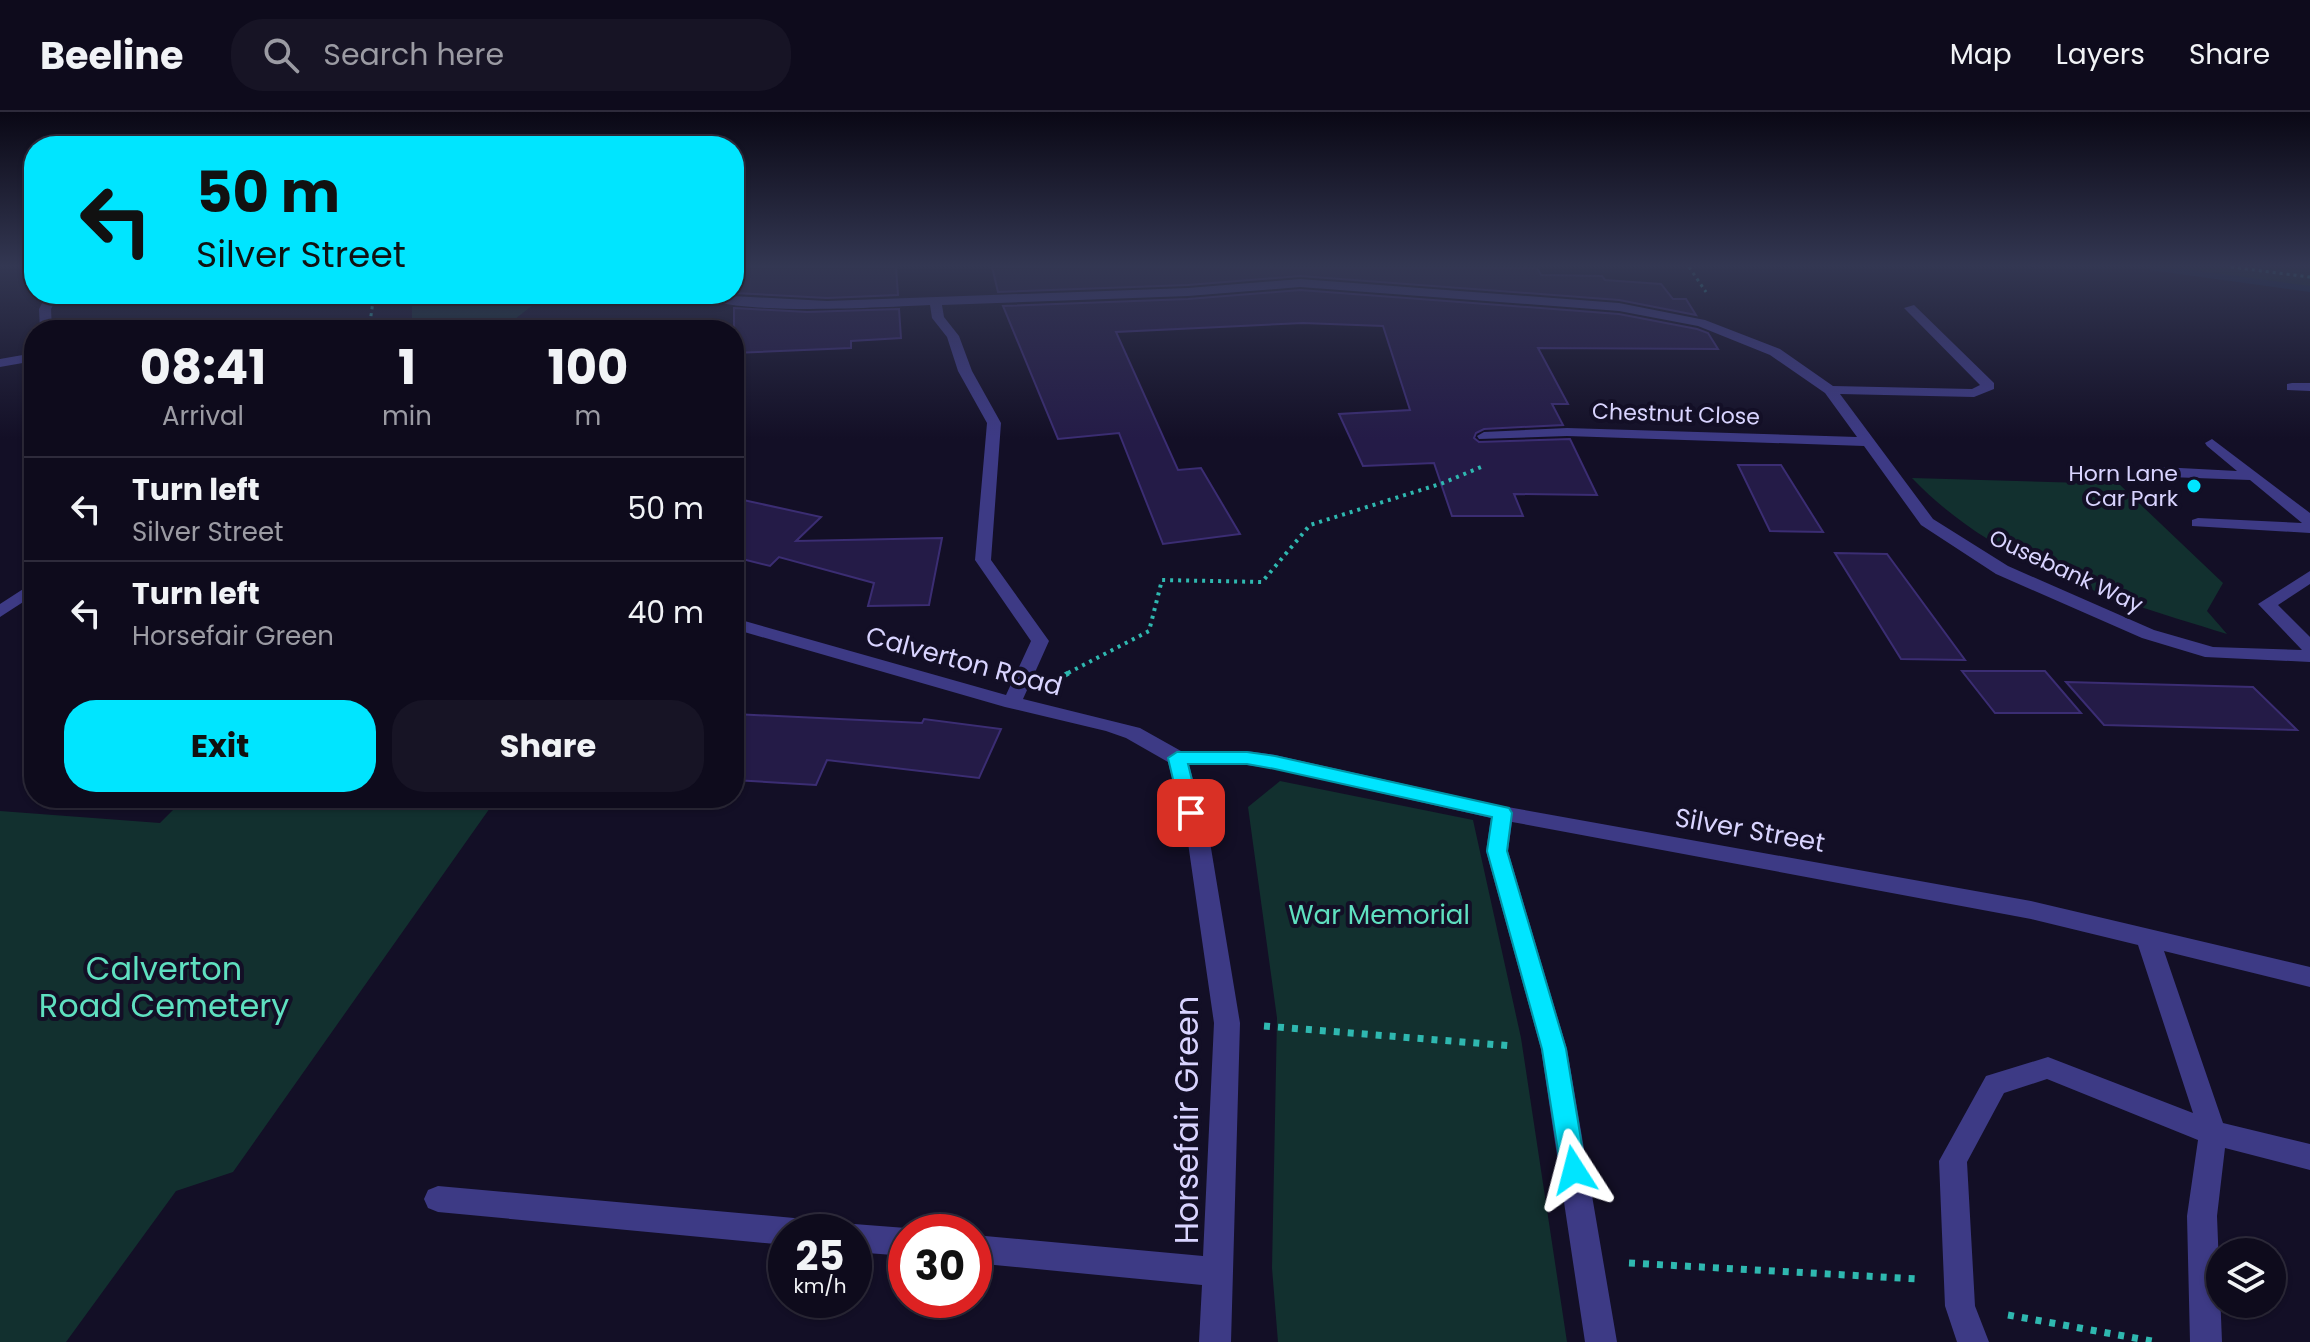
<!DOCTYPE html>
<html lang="en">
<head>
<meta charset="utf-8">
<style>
	:root { --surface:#0e0b1c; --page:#171425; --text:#f1f3f6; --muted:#9b9ba3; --line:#2e2b3b; --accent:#00e5ff }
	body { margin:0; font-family:Poppins,sans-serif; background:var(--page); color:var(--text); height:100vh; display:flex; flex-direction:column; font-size:30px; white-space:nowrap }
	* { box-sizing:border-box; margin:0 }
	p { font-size:26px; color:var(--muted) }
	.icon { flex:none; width:44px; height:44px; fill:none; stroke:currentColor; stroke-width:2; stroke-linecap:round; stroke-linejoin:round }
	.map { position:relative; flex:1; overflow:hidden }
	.panel { position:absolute; left:24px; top:208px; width:720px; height:488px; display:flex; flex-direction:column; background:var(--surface); border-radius:32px; box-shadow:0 2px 6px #0004,0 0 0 2px var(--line) }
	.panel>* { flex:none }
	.banner { position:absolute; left:24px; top:24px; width:720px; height:168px; border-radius:32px; box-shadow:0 2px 6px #0004,0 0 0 2px var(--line); background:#00e5ff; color:#111; overflow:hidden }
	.tools { position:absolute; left:2206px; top:1126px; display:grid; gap:16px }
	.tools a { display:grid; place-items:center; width:80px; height:80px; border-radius:50%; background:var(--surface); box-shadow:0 2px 6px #0004,0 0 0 2px var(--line); font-size:40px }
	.speed { position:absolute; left:768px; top:1102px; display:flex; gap:16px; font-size:40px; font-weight:700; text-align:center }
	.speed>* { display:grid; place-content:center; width:104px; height:104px; border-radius:50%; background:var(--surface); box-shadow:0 2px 6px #0004,0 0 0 2px var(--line); line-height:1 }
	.speed small { font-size:20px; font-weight:400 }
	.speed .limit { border:12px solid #d22; background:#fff; color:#111 }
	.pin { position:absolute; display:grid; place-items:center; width:68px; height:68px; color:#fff; margin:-34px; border-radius:16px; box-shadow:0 4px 12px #0006 }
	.me { position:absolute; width:88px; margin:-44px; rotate:351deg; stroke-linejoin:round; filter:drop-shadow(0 0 6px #0008) }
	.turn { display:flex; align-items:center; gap:28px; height:168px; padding:0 40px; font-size:36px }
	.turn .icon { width:104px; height:104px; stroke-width:2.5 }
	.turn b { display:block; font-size:56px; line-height:68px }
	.eta { display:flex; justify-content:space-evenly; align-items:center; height:136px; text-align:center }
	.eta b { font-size:48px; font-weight:700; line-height:56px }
	.primary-button { display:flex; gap:16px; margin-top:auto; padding:16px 40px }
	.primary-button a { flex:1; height:92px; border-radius:32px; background:var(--accent); color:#111; font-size:32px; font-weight:700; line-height:92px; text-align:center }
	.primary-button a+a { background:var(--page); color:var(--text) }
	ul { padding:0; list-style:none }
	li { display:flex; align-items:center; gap:24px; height:104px; padding:0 40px; border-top:2px solid var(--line) }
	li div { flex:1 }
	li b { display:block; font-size:30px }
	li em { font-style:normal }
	header { display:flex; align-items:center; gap:48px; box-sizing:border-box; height:112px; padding:0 40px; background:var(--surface); border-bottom:2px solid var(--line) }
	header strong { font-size:38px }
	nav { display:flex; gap:44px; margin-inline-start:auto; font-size:28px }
	.search { width:560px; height:72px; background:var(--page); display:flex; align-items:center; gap:20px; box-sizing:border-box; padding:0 28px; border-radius:32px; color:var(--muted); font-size:30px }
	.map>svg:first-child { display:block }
	.green { fill:#12302f }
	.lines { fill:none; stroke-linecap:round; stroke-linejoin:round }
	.stream { fill:#0c2248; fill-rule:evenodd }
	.building { fill:#241b47; stroke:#3b2d73; stroke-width:2 }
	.path-far3 { stroke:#2fb8b0; stroke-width:3; stroke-dasharray:3 4; stroke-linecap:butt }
	.path-far2 { stroke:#2fb8b0; stroke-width:4; stroke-dasharray:3 5; stroke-linecap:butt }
	.path-far1 { stroke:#2fb8b0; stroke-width:5; stroke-dasharray:4 6; stroke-linecap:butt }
	.path { stroke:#2fb8b0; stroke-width:7; stroke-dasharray:6 8; stroke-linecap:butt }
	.minor { fill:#3d3a85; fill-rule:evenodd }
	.route { fill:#00e5ff; stroke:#0095a6; stroke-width:2 }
	.poi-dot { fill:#00e5ff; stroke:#130f26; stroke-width:3 }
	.labels { text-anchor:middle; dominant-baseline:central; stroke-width:8; stroke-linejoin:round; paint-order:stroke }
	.far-street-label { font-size:22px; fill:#d9d4ff; stroke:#130f26 }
	.far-poi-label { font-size:22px; fill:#d9d4ff; stroke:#130f26; text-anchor:end }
	.street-label { font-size:26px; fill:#d9d4ff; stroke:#130f26 }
	.park-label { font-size:26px; fill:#5fe0c0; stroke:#130f26 }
	.near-park-label { font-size:32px; fill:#5fe0c0; stroke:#130f26 }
	.near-street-label { font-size:32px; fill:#d9d4ff; stroke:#130f26 }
</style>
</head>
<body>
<header>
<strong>Beeline</strong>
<div class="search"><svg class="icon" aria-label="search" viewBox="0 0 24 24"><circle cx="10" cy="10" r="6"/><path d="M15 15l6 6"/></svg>Search here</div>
<nav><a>Map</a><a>Layers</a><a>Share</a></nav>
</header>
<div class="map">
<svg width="2310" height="1230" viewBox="0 0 2310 1230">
	<rect width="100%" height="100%" fill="#130f26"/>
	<path class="green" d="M2150 155H2310V177Z
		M412 182H547L501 218H412Z
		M1912 366 2119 372 2223 471 2207 499 2227 522C2114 487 1997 455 1912 366Z
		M1280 669 1473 708 1521 926 1567 1230H1278L1272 1156 1277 906 1248 695Z
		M185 686H497L233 1060 176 1079 66 1230H0V699L160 711Z"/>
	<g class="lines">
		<path class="stream" d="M2145 155H2170L2310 174V180L2150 158Z"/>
	</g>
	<path class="building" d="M734 155H896L898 183 827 186 734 181Z
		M992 155 1537 156 1541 163 1602 164 1605 168 1661 172 1673 187H1686L1696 203 1619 188 1300 164 1188 173 998 180Z
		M1300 178 1619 202 1697 217 1708 221 1718 237 1538 236 1568 292H1552L1563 313 1484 317 1476 321 1474 326 1479 330 1570 327 1597 383 1514 382 1523 404H1452L1434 351 1363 354 1339 302 1410 298 1383 214 1303 211 1116 220 1178 358 1201 356 1240 422 1163 432 1119 321 1058 327 1003 194 1188 187Z
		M734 196 807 200 899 197 901 226 851 229V236L734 241Z
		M1738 353H1781L1823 420 1770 419Z
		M734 386 821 405 796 429 942 426 929 493 868 494 874 471 779 445 770 454 734 445Z
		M1835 441 1887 442 1965 548 1901 547Z
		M1962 559H2045L2081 601H1995Z
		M2066 570 2253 575 2297 618 2104 613Z
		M734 602 922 611 924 607 1001 617 979 666 827 648 816 673 734 668Z"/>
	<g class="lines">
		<path class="path-far3" d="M1689 155 1706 180
			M2231 155 2310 165
			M369 218 374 182"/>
		<path class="path-far2" d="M1068 561 1149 519 1162 468 1262 470 1310 413 1443 371 1481 355"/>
		<path class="path-far1" d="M1065 563 1072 559"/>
		<path class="path" d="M1264 914 1513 934
			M1629 1151 1919 1167
			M2008 1203 2157 1230"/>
		<path class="minor" d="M1300 167 1619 191 1705 208 1780 237 1833 274 1972 277 1980 273 1904 196 1914 193 1994 271V277L1974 285 1840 282 1933 407 2008 454 2154 518 2213 535 2302 538 2258 492 2310 459V472L2278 493 2310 525V550L2205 545 2142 526 1996 462 1921 413 1864 334 1567 324 1479 327 1477 324 1484 320 1567 316 1857 325 1825 281 1770 243 1698 214 1619 199 1300 175 1188 184 942 193 944 205 959 224 972 259 1001 311 991 448 1049 529 1023 587 1140 616 1181 639H1247L1275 643 1502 694 2031 789 2310 855V875L2164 839 2223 1011 2310 1032V1058L2225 1036 2217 1104 2222 1230H2190L2187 1104 2198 1028 2047 967 2004 981 1967 1050 1975 1194 1989 1230H1957L1945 1194 1939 1049 1986 964 2048 945 2193 1001 2138 833 2031 807 1512 710 1508 739 1567 937 1617 1230H1585L1541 937 1486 739 1491 706 1275 657 1247 653H1189L1209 724 1240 911 1231 1230H1199L1202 1173 974 1151V1123L1203 1144 1214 911 1187 724 1168 650 1126 626 1106 619 1005 595 734 517V506L1006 583 1031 529 975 448 987 311 958 259 947 225 932 206 930 193C883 195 728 205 694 182L827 189 1188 176Z
			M47 182H59L51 197 52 218H40L39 197Z
			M677 182H691L676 194H668V188Z
			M34 241V249L0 255V247Z
			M2292 271H2310V279L2287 278V272Z
			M2212 327 2310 401V421L2192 414V408L2198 406 2302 411 2250 368 2142 364 2134 359 2142 354 2237 359 2207 334 2205 331Z
			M34 470V483L0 505V492Z
			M438 1074 794 1106 804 1110 809 1120H786V1133L438 1100 428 1096 424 1087 428 1078Z
			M854 1112 906 1116 916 1120H906V1144L854 1140V1120H842Z"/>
	</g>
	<linearGradient id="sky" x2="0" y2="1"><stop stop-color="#0a0815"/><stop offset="0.47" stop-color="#333752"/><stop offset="1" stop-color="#333752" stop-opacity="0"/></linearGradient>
	<rect width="2310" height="327" fill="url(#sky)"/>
	<path class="route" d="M1177 640H1247L1275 644 1509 696 1512 701 1507 739 1566 937 1586 1058 1583 1066 1574 1070 1565 1066 1561 1058 1542 937 1487 739 1492 705 1275 657 1247 652H1188L1200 701 1191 707 1181 701 1168 646Z"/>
	<circle class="poi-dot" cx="2194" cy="374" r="8"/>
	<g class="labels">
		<g class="far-street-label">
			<text transform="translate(1676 302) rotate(2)">Chestnut Close</text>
			<text transform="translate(2066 459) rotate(25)">Ousebank Way</text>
		</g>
		<g class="far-poi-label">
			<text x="2178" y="361">Horn Lane<tspan x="2178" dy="25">Car Park</tspan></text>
		</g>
		<g class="street-label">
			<text transform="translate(964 549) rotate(15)">Calverton Road</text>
			<text transform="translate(1750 718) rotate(10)">Silver Street</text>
		</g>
		<g class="park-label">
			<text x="1379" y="803">War Memorial</text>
		</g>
		<g class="near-park-label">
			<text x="164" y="856">Calverton<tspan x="164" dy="37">Road Cemetery</tspan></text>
		</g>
		<g class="near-street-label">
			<text transform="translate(1186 1008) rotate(-90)">Horsefair Green</text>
		</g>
	</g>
</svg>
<div class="tools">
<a><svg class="icon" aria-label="layers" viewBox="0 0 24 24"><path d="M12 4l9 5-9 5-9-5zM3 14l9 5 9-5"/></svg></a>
</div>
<div class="speed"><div>25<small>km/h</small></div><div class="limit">30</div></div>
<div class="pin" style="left:1191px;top:701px;background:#d93025"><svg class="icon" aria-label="arrive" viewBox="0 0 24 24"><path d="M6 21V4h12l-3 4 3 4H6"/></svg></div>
<svg class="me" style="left:1574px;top:1058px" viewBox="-20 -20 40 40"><path d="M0-17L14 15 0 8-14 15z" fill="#00e5ff" stroke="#fff" stroke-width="4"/></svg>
<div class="banner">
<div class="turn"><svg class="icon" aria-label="left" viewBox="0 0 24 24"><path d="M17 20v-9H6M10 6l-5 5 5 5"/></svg><div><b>50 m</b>Silver Street</div></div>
</div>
<section class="panel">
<div class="eta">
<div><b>08:41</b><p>Arrival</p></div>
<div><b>1</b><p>min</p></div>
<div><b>100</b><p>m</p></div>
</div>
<ul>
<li><svg class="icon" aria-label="left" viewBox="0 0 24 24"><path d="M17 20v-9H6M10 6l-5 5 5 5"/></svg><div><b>Turn left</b><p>Silver Street</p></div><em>50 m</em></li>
<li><svg class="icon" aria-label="left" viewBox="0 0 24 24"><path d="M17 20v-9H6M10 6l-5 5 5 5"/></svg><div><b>Turn left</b><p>Horsefair Green</p></div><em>40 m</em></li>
</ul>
<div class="primary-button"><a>Exit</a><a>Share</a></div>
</section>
</div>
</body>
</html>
